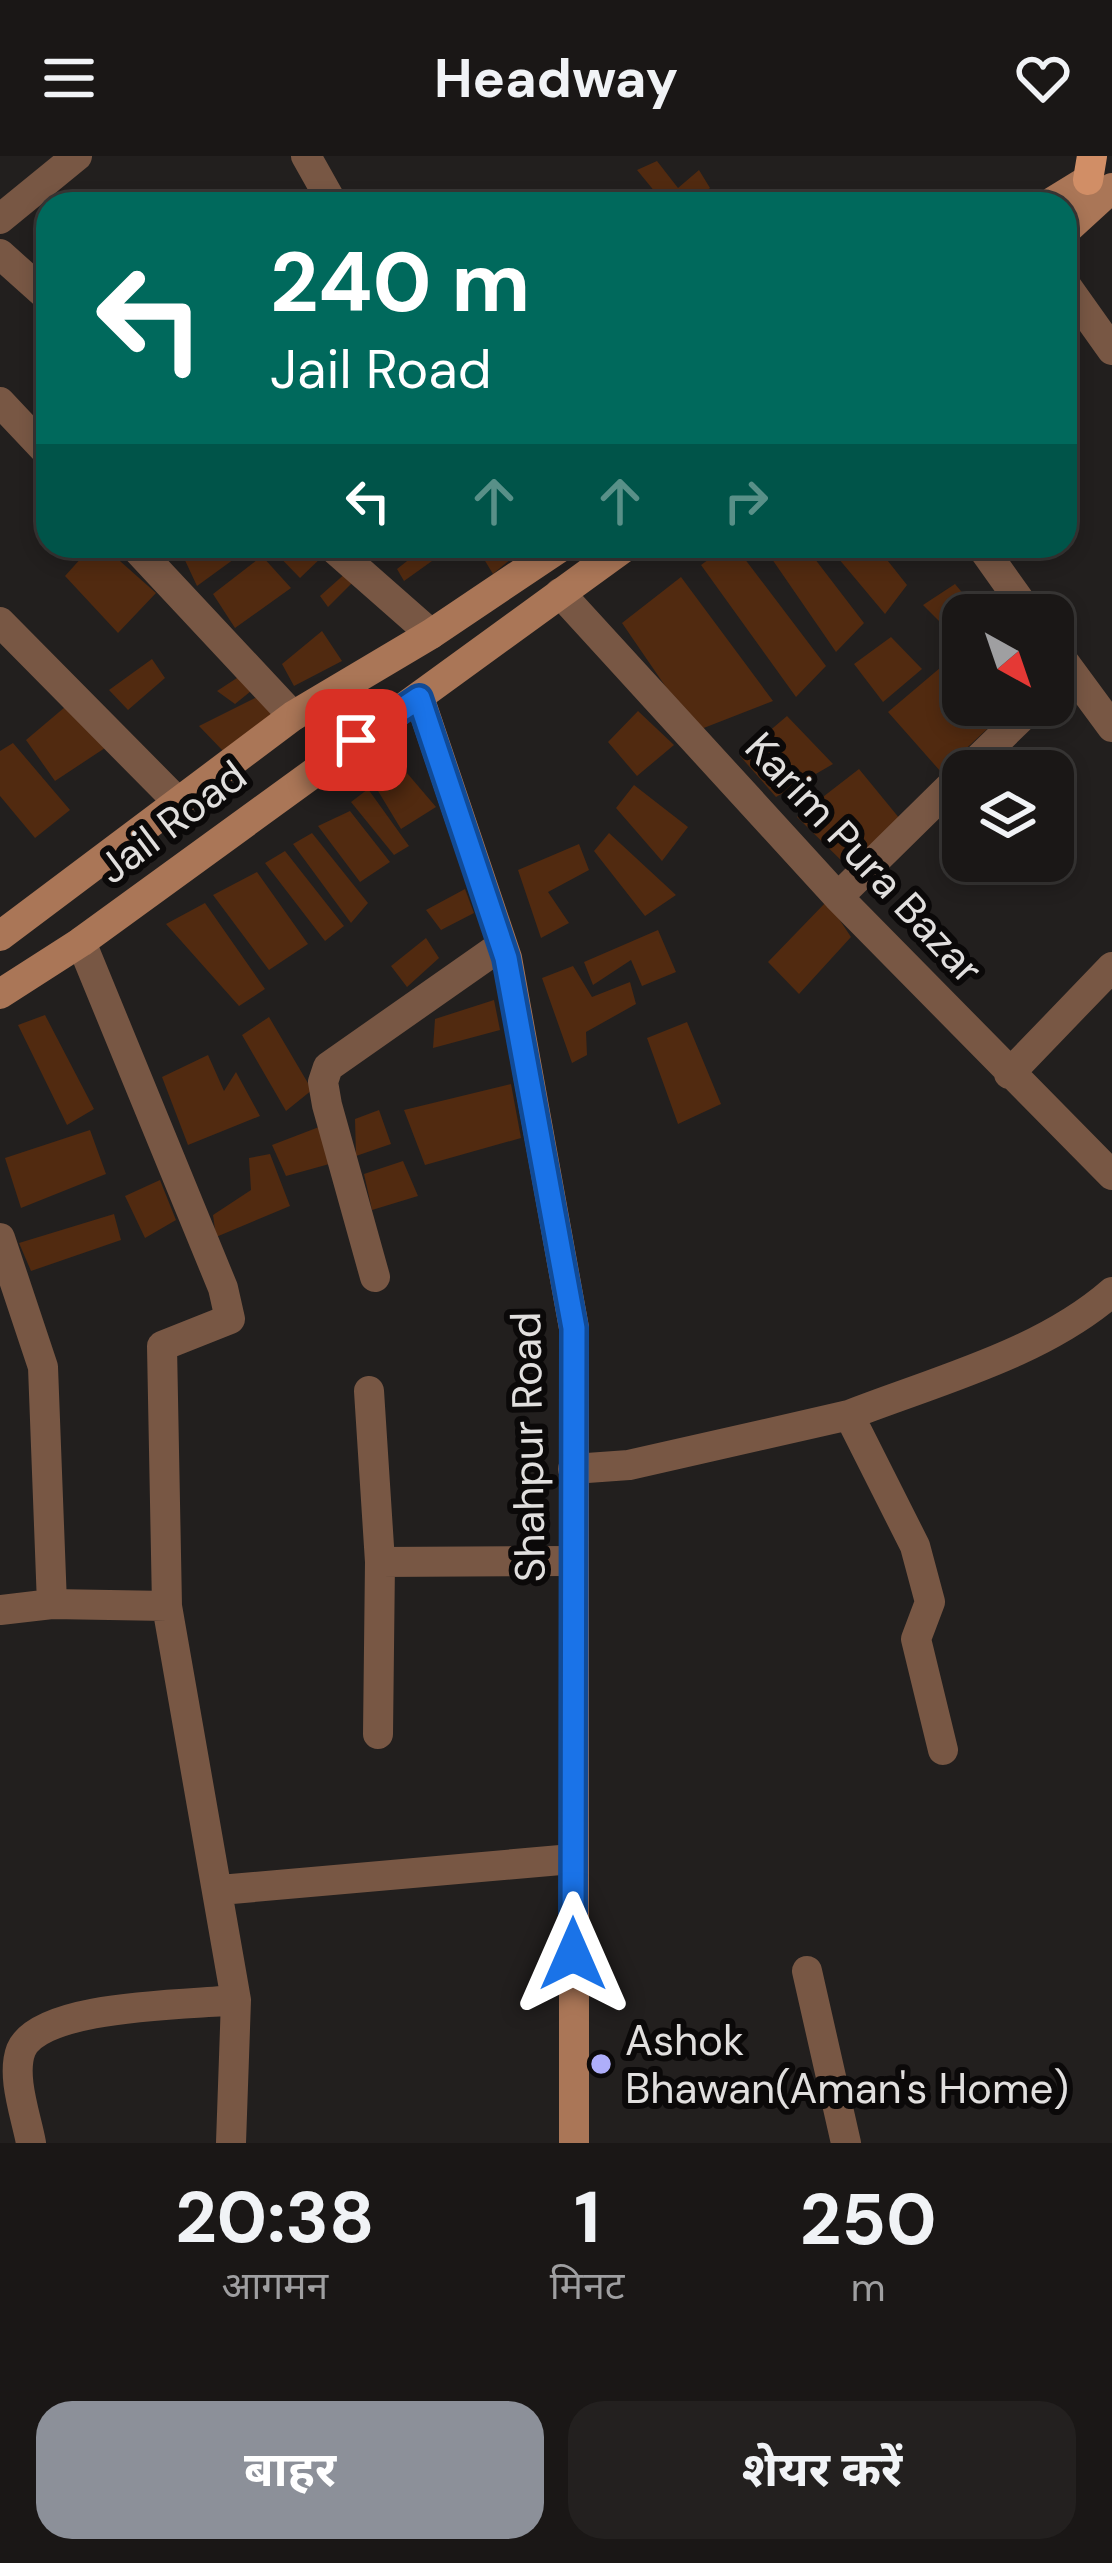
<!DOCTYPE html>
<html lang="hi">
<head>
<meta charset="utf-8">
<style>
	:root { --surface:#1a1716; --page:#23201f; --text:#f1f3f6; --muted:#9f9fa1; --line:#383635; --accent:#8c9099 }
	body { margin:0; font-family:"DM Sans","Noto Sans Devanagari",sans-serif; background:var(--page); color:var(--text); height:100vh; display:flex; flex-direction:column; font-size:45px; white-space:nowrap }
	* { box-sizing:border-box; margin:0 }
	p { font-size:39px; color:var(--muted) }
	.icon { flex:none; width:66px; height:66px; fill:none; stroke:currentColor; stroke-width:2; stroke-linecap:round; stroke-linejoin:round }
	.map { position:relative; height:1987px; overflow:hidden }
	.drawer { display:flex; flex-direction:column; background:var(--surface); flex:1 }
	.drawer>* { flex:none }
	.top-card { position:absolute; left:36px; top:36px; width:1041px; height:366px; border-radius:36px; box-shadow:0 6px 18px #0003,0 0 0 3px var(--line); background:#00695c; color:#fff; overflow:hidden }
	.needle { width:78px; rotate:140deg }
	.controls { position:absolute; left:942px; top:438px; display:grid; gap:24px }
	.controls a { display:grid; place-items:center; width:132px; height:132px; border-radius:24px; background:var(--surface); box-shadow:0 6px 18px #0003,0 0 0 3px var(--line); font-size:60px }
	.pin { position:absolute; display:grid; place-items:center; width:102px; height:102px; color:#fff; margin:-51px; border-radius:24px; box-shadow:0 6px 18px #0006 }
	.me { position:absolute; width:132px; margin:-66px; rotate:0deg; stroke-linejoin:round; filter:drop-shadow(0 0 9px #0008) }
	.turn { display:flex; align-items:center; gap:42px; height:252px; padding:0 36px; font-size:54px }
	.turn .icon { width:156px; height:156px; stroke-width:2.5 }
	.turn b { display:block; font-size:84px; line-height:102px }
	.lanes { display:flex; align-items:center; height:114px; padding:0 36px; background:#0003; justify-content:center; gap:60px; direction:ltr }
	.lanes .off { opacity:.35 }
	.eta { display:flex; justify-content:space-evenly; align-items:center; height:204px; text-align:center }
	.eta b { font-size:72px; font-weight:700; line-height:84px }
	.action { display:flex; gap:24px; margin-top:auto; padding:24px 36px }
	.action a { flex:1; height:138px; border-radius:36px; background:var(--accent); color:#fff; font-size:48px; font-weight:700; line-height:138px; text-align:center }
	.action a+a { background:var(--page); color:var(--text) }
	header { display:flex; justify-content:space-between; align-items:center; height:156px; padding:0 36px; background:var(--surface); font-size:54px; font-weight:700 }
	.map>svg:first-child { display:block }
	.building { fill:#512a10 }
	.lines { fill:none; stroke-linecap:round; stroke-linejoin:round }
	.street { stroke:#785744; stroke-width:30 }
	.secondary { stroke:#aa7657; stroke-width:30 }
	.primary { stroke:#d18e66; stroke-width:30 }
	.route-casing { stroke:#114b97; stroke-width:30 }
	.route { stroke:#1a73e8; stroke-width:21 }
	.poi-dot { fill:#aeaefa; stroke:#0b0909; stroke-width:4.5 }
	.labels { text-anchor:middle; dominant-baseline:central; stroke-width:12; stroke-linejoin:round; paint-order:stroke }
	.street-label { font-size:42px; fill:#e1dfde; stroke:#0b0909 }
	.poi-label { font-size:42px; fill:#e1dfde; stroke:#0b0909; text-anchor:start }
</style>
</head>
<body>
<header><svg class="icon" aria-label="menu" viewBox="0 0 24 24"><path d="M4 6h16M4 12h16M4 18h16"/></svg>Headway<svg class="icon" aria-label="heart" viewBox="0 0 24 24"><path d="M12 20l-8-8c-3-5 5-10 8-4 3-6 11-1 8 4z"/></svg></header>
<div class="map">
<svg width="1112" height="1987" viewBox="0 0 1112 1987">
	<rect width="100%" height="100%" fill="#221f1e"/>
	<path class="building" d="M657 5 678 32 699 14 710 32 691 48H665L637 14Z
		M92 390H103L156 437 118 477 65 420Z
		M196 390H252L197 430 183 400Z
		M269 390H313L324 399 300 422Z
		M426 390H453L404 425 397 413Z
		M476 390H514L517 398 493 418Z
		M727 390H735L826 510 796 541 701 409Z
		M763 390H805L864 467 836 496Z
		M828 390H876L907 429 885 458Z
		M262 400 291 432 235 472 213 438Z
		M347 416 355 424 328 451 320 440Z
		M681 421 773 545 696 575 622 467Z
		M955 428 981 459H963L961 487 923 449Z
		M322 475 342 505 294 530 282 508Z
		M891 481 922 513 883 546 854 508Z
		M960 495 963 549H993L1000 561 941 616 888 556Z
		M152 503 165 522 128 554 109 534Z
		M240 520 256 531 235 548 217 535Z
		M259 540 281 559 224 596 199 570Z
		M65 551 108 590 55 625 26 584Z
		M638 555 674 589 637 620 608 586Z
		M787 560 833 608 776 641 740 600Z
		M13 587 70 654 35 682 0 640V595Z
		M401 610 436 651 401 673 375 630Z
		M859 613 900 663 850 713 797 661Z
		M634 629 688 671 662 705 616 652Z
		M368 633 409 690 394 699 351 646Z
		M350 655 390 706 360 726 318 670Z
		M312 677 368 747 351 767 293 688Z
		M609 677 676 739 645 760 594 695Z
		M579 688 589 714 548 736 569 767 541 782 518 714Z
		M285 695 344 770 325 785 265 707Z
		M257 716 308 788 269 814 213 739Z
		M465 733 474 757 441 774 426 754Z
		M827 745 851 781 799 838 768 806Z
		M205 747 265 833 239 850 166 768Z
		M658 774 676 816 642 830 631 804 593 829 584 806Z
		M426 782 439 802 407 831 391 810Z
		M573 810 592 841 630 826 636 848 586 876 587 899 572 907 542 822Z
		M494 844 500 874 433 892 435 863Z
		M45 859 94 953 67 969 18 869Z
		M269 861 312 934 286 955 242 879Z
		M687 866 721 948 678 968 647 882Z
		M208 899 224 935 236 916 260 960 188 989 162 921Z
		M511 928 521 982 425 1009 404 954Z
		M379 954 391 988 356 1000 355 963Z
		M319 971 333 1007 286 1020 272 989Z
		M90 974 106 1018 21 1052 5 1002Z
		M270 998 290 1050 216 1081 213 1059 251 1034 249 1002Z
		M403 1005 418 1040 372 1054 364 1018Z
		M160 1024 176 1064 145 1082 125 1040Z
		M114 1058 121 1084 31 1115 19 1087Z"/>
	<g class="lines">
		<path class="street" d="M306 0 333 48
			M0 63 77 0
			M0 98 48 141
			M1065 128 1112 194
			M0 246 48 297
			M134 390 293 560
			M331 390 431 478
			M981 390 1030 459
			M560 437 838 741 1112 1019
			M0 466 178 646
			M1053 491 1112 571
			M966 615 1034 549
			M838 741 963 618
			M1009 918 1112 811
			M0 1082 43 1211 52 1448 0 1454
			M375 1121 327 949 323 926 328 911 502 789
			M369 1235 380 1406
			M849 1259C936 1225 1041 1198 1112 1136
			M573 1313 629 1309 849 1259 915 1390 930 1446 916 1483 943 1594
			M52 1448 167 1450 162 1190 230 1163 223 1132 81 786
			M167 1450 236 1844 231 1987
			M378 1578 380 1406 573 1405
			M220 1734 572 1703
			M807 1815 846 1987
			M31 1987C26 1960 11 1920 21 1894 40 1848 189 1849 236 1844"/>
		<path class="secondary" d="M1049 48 1088 24
			M1065 75 1112 32
			M419 541 507 802 574 1172V1987
			M0 780 293 560 431 478 562 390
			M0 838 81 786 626 390"/>
		<path class="primary" d="M1088 24 1092 0"/>
	</g>
	<g class="lines">
		<g class="route-casing">
			<path id="route" d="M356 584 419 542 506 802 574 1172 573 1798"/>
		</g>
		<use href="#route" class="route"/>
	</g>
	<circle class="poi-dot" cx="601" cy="1908" r="12"/>
	<g class="labels">
		<g class="street-label">
			<text transform="translate(172 666) rotate(-37)">Jail Road</text>
			<text transform="translate(864 702) rotate(47)">Karim Pura Bazar</text>
			<text transform="translate(528 1291) rotate(-91)">Shahpur Road</text>
		</g>
		<g class="poi-label">
			<text x="625" y="1884">Ashok<tspan x="625" dy="48">Bhawan(Aman's Home)</tspan></text>
		</g>
	</g>
</svg>
<div class="controls">
<a><svg class="needle" viewBox="-14 -14 28 28"><path d="M0-13l5 13h-10z" fill="#e53935"/><path d="M0 13l5-13h-10z" fill="#9f9fa1"/></svg></a>
<a><svg class="icon" aria-label="layers" viewBox="0 0 24 24"><path d="M12 4l9 5-9 5-9-5zM3 14l9 5 9-5"/></svg></a>
</div>
<div class="pin" style="left:356px;top:584px;background:#d93025"><svg class="icon" aria-label="arrive" viewBox="0 0 24 24"><path d="M6 21V4h12l-3 4 3 4H6"/></svg></div>
<svg class="me" style="left:573px;top:1798px" viewBox="-20 -20 40 40"><path d="M0-17L14 15 0 8-14 15z" fill="#1a73e8" stroke="#fff" stroke-width="4"/></svg>
<div class="top-card">
<div class="turn"><svg class="icon" aria-label="left" viewBox="0 0 24 24"><path d="M17 20v-9H6M10 6l-5 5 5 5"/></svg><div><b>240 m</b>Jail Road</div></div>
<div class="lanes"><svg class="icon" aria-label="left" viewBox="0 0 24 24"><path d="M17 20v-9H6M10 6l-5 5 5 5"/></svg><svg class="icon off" aria-label="ahead" viewBox="0 0 24 24"><path d="M12 20V5M6 11l6-6 6 6"/></svg><svg class="icon off" aria-label="ahead" viewBox="0 0 24 24"><path d="M12 20V5M6 11l6-6 6 6"/></svg><svg class="icon off" aria-label="right" viewBox="0 0 24 24"><path d="M7 20v-9h11M14 6l5 5-5 5"/></svg></div>
</div>
</div>
<section class="drawer">
<div class="eta">
<div><b>20:38</b><p>आगमन</p></div>
<div><b>1</b><p>मिनट</p></div>
<div><b>250</b><p>m</p></div>
</div>
<div class="action"><a>बाहर</a><a>शेयर करें</a></div>
</section>
</body>
</html>
